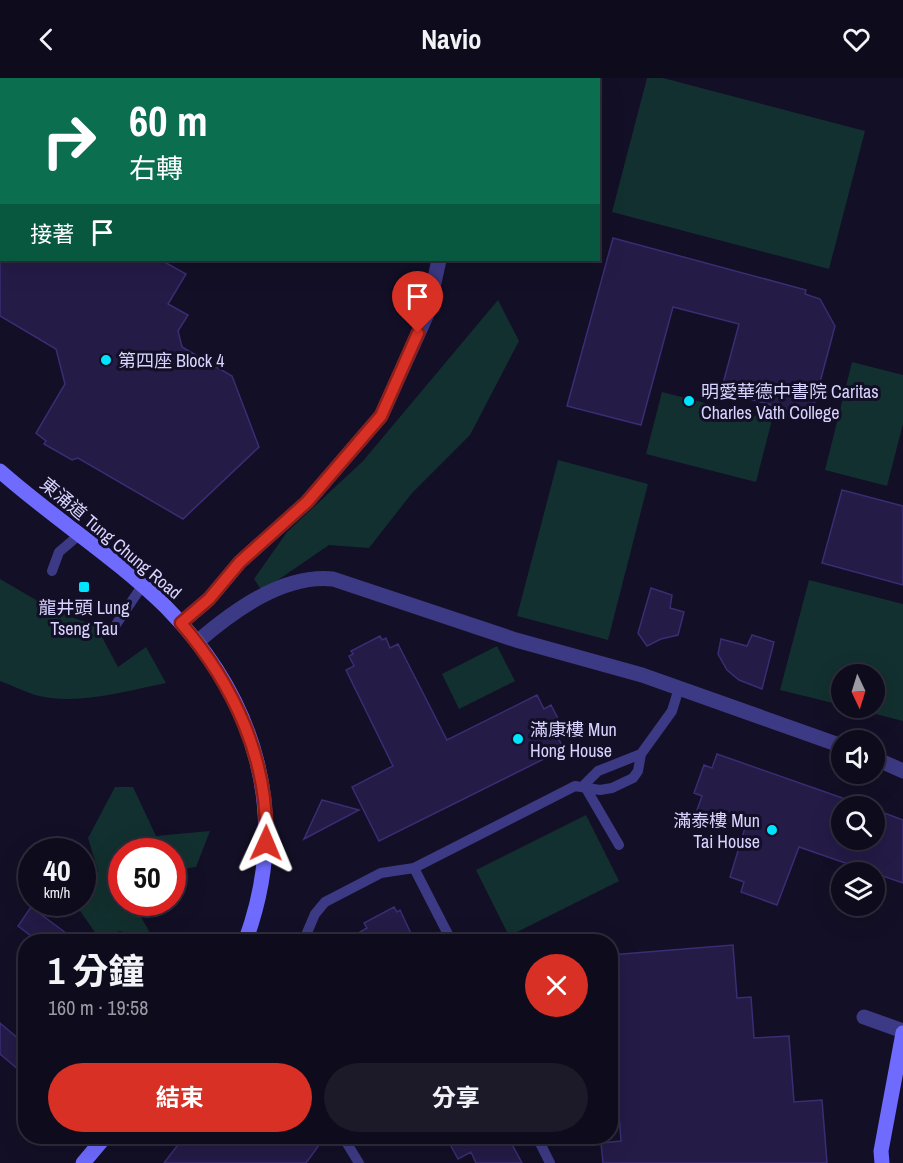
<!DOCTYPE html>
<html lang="zh-TW">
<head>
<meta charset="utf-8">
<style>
	:root { --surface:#0e0b1c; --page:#1c1929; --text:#f1f3f6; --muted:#9b9ba3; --line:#2e2b3b; --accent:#d93025 }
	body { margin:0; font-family:"Archivo Narrow","Noto Sans TC",sans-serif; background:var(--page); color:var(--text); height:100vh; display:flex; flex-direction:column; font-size:22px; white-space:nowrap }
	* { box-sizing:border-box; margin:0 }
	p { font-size:20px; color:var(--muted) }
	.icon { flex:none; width:33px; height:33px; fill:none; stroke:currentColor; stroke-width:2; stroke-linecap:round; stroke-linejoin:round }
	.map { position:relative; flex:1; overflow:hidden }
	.side { position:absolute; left:18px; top:856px; width:600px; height:210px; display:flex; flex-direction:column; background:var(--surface); border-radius:24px; box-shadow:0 6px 24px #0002,0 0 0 2px var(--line) }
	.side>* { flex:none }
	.top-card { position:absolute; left:0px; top:0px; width:600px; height:183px; box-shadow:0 6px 24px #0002,0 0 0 2px var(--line); background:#0b6e4f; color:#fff; overflow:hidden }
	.needle { width:39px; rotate:176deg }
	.tools { position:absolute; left:831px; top:586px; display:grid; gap:12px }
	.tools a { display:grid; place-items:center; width:54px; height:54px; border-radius:50%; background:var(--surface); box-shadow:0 6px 24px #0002,0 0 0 2px var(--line); font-size:30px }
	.speed { position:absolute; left:18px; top:760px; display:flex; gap:12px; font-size:30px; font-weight:700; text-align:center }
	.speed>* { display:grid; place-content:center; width:78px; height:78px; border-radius:50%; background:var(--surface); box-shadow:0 6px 24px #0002,0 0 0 2px var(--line); line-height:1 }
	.speed small { font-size:15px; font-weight:400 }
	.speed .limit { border:9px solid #d22; background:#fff; color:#111 }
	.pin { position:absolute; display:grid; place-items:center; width:51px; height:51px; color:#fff; margin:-62px -26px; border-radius:50% 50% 50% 0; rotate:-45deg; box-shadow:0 0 6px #0007 }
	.pin .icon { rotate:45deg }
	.me { position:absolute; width:66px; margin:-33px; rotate:1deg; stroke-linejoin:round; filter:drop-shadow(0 0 4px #0008) }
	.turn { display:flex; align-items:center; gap:21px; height:126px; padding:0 30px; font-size:27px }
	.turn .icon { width:78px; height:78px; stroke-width:2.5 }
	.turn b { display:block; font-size:42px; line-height:51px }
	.then { display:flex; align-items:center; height:57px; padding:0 30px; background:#0003; gap:12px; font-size:22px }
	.round { display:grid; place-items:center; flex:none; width:63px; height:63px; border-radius:32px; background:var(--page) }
	.headline { display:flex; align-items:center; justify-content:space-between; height:102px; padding:0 30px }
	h1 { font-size:36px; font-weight:700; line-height:45px }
	.cta { display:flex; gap:12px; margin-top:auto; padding:12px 30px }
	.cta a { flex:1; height:69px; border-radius:36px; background:var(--accent); color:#fff; font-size:24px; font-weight:700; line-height:69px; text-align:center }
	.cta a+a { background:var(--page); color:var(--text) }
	header { display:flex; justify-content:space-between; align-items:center; height:78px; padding:0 30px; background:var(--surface); font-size:27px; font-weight:700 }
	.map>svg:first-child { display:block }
	.green { fill:#12302f }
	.building { fill:#241b47; stroke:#3b2d73; stroke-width:1.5 }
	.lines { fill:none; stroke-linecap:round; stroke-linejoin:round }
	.lane { stroke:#3d3a85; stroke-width:10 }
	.street { stroke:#3d3a85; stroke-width:15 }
	.secondary { stroke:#6f6bff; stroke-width:15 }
	.route-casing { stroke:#8d1f18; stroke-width:15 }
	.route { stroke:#d93025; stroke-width:10 }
	.poi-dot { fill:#00e5ff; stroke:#130f26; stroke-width:2 }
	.labels { text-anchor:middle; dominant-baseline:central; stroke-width:6; stroke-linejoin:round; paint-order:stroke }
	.poi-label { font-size:18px; fill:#d9d4ff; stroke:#130f26; text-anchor:start }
	.street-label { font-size:18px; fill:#d9d4ff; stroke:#130f26 }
</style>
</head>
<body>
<header><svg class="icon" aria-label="back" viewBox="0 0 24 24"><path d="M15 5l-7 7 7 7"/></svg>Navio<svg class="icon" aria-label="heart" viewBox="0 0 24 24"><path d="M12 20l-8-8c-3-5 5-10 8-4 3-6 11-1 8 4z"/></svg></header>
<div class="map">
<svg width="903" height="1085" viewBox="0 0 903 1085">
	<rect width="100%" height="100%" fill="#130f26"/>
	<path class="green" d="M647 0H663L865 53 829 191 612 134Z
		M498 222 519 263 470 357 412 415 369 470 329 467 262 513 254 501 287 454 363 383Z
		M852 284 903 297V346L887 408 825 392Z
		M662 314 772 342 756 404 646 376Z
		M558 382 648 406 608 562 517 538Z
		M0 501 55 533 96 548 118 589 146 569 166 605C125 613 77 628 35 617 23 613 11 607 0 603Z
		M809 502 903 526V643L852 630H874V597H842L841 627 780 612Z
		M497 568 515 603 459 631 442 596Z
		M115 709H133L156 758 210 753 196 789 173 792 172 774H122V825H133L153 860 119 853 110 864H95L94 853 76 827 82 825 83 816 98 793 88 760Z
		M586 737 619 803 509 858 476 792Z"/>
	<path class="building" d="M613 160 806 212 805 216 820 221 835 248 811 338 721 313 739 246 673 229 641 347 567 328Z
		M0 182H161L186 196 168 226 188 237 178 253 182 269 232 298 259 369 183 441 78 380 72 382 44 366 46 363 36 355 65 306 56 271 0 238Z
		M842 412 903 428V507L822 485Z
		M651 510 672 517 670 530 684 534 678 557 661 561 647 568 638 555Z
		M752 557 774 564 762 611 739 602 727 592 718 576 721 561 747 568Z
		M380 558 382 562 386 560 390 570 398 566 447 662 537 617 544 631 551 627 565 654 557 658 564 671 379 763 352 709 393 688 346 592 354 588 349 578 353 576 351 573Z
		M717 676 868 729H842V762H874V731L903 742V805L799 769 777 827 741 814 744 804 730 799 745 750 697 732 702 718 694 715 704 687 712 690Z
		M322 722 359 732 304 761Z
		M31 829 78 864H39L18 848Z
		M394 829 397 834 400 832 415 864H343L367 850 364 845Z
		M733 867 737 920 751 919 754 960 789 958 794 1024 822 1022 827 1085H603L601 1065 621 1063 618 1022H610V877Z
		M0 945 26 967V998L0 976Z
		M184 1059H325L306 1085H164Z
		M446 1059H508L522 1085H476L471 1074 458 1081Z"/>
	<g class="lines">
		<path class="lane" d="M52 493 59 474 79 457
			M115 548 142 508
			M584 707 619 767
			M584 707 598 693 641 676
			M414 790 452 864
			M303 864 315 836 325 824 381 795 414 790 575 708 600 712 612 710 633 700 638 693 641 676 672 633 679 610
			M343 1059 359 1085
			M537 1059 550 1085"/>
		<path class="street" d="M479 2V0
			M181 545 209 521 240 484 307 424 381 338 427 236 439 182
			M197 564C233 533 283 496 333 501L516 562 642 597 842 668
			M874 680 903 693
			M864 939 903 953"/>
		<path class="secondary" d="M0 393C53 440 115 479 166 529 258 622 291 740 245 864
			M83 1085 105 1059
			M882 1085 881 1073 903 955"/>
	</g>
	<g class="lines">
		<g class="route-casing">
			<path id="route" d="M266 765C269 682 234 607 181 545L209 521 240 484 307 424 381 338 418 255"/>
		</g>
		<use href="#route" class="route"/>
	</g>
	<g class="poi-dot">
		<circle cx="106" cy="282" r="6"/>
		<circle cx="689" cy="323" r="6"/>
		<rect x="78" y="503" width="12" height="12" rx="3"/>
		<circle cx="518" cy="661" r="6"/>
		<circle cx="772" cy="752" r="6"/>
	</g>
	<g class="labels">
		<g class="poi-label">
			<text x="118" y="282">第四座 Block 4</text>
			<text x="701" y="313">明愛華德中書院 Caritas<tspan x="701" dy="21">Charles Vath College</tspan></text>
			<text x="84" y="529" text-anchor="middle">龍井頭 Lung<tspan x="84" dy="21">Tseng Tau</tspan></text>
			<text x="530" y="651">滿康樓 Mun<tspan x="530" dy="21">Hong House</tspan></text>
			<text x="760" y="742" text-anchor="end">滿泰樓 Mun<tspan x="760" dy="21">Tai House</tspan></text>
		</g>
		<g class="street-label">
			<text transform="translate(111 460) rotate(40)">東涌道 Tung Chung Road</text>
		</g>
	</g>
</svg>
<div class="tools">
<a><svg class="needle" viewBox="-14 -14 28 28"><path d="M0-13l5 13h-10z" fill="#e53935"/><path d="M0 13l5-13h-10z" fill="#9b9ba3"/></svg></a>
<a><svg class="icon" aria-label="sound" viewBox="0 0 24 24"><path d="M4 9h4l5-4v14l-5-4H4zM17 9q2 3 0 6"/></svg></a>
<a><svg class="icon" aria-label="search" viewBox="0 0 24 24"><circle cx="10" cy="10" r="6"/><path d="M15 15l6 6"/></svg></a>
<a><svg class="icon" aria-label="layers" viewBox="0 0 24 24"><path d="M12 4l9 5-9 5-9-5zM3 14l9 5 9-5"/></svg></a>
</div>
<div class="speed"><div>40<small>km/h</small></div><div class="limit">50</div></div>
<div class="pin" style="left:418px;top:255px;background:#d93025"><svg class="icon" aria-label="arrive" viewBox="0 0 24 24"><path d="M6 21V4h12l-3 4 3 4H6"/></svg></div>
<svg class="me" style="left:266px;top:765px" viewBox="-20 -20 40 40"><path d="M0-17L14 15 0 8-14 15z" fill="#d93025" stroke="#fff" stroke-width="4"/></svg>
<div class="top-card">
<div class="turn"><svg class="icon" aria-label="right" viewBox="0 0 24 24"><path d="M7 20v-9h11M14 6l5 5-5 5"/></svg><div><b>60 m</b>右轉</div></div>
<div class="then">接著<svg class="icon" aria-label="arrive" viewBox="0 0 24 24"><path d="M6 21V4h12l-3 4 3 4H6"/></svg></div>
</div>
<section class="side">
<div class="headline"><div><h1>1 分鐘</h1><p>160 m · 19:58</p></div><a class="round" style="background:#d93025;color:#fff"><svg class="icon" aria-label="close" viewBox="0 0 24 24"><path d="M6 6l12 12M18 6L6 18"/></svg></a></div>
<div class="cta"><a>結束</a><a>分享</a></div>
</section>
</div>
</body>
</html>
